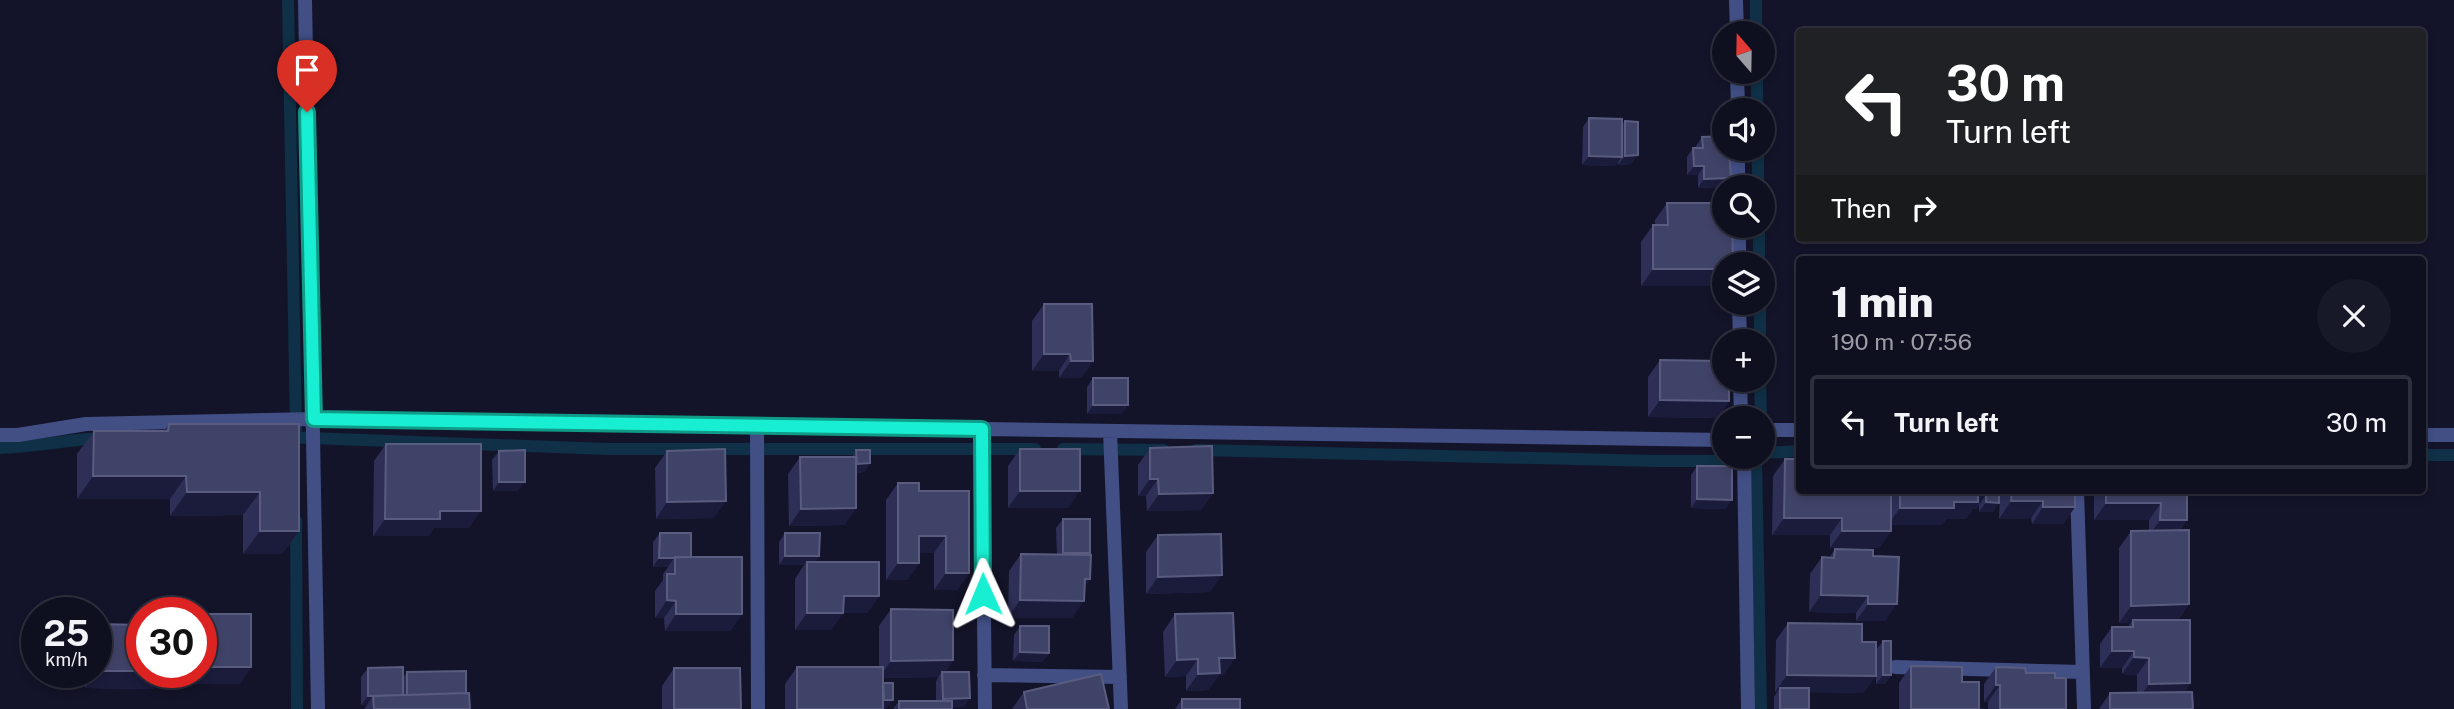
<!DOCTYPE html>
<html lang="en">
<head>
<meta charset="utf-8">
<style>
	:root { --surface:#0e0f1f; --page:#171828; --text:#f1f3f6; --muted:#9b9ca4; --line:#2e2f3d }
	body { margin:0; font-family:"Public Sans",sans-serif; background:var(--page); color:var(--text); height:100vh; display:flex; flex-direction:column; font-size:26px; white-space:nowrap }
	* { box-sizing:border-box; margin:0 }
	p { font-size:23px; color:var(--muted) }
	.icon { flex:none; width:38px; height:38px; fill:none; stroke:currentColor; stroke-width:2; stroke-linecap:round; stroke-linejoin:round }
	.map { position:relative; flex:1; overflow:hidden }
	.details { position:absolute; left:1796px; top:256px; width:630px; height:238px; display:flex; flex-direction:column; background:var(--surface); border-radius:7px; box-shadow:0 4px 10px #0003,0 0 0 2px var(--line) }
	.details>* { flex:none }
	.hud { position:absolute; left:1796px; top:28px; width:630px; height:214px; border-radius:7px; box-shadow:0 4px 10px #0003,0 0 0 2px var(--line); background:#202124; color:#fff; overflow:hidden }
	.needle { width:46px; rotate:340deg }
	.buttons { position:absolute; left:1712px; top:21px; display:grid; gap:14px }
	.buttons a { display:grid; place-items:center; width:63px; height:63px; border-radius:50%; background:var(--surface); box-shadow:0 4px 10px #0003,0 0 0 2px var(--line); font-size:35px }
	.speed { position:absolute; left:21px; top:597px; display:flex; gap:14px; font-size:35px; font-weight:700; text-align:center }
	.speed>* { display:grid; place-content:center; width:91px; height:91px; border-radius:50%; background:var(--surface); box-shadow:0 4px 10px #0003,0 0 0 2px var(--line); line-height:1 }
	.speed small { font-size:18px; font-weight:400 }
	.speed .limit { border:10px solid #d22; background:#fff; color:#111 }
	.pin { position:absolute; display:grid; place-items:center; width:60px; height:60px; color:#fff; margin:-72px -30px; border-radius:50% 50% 50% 0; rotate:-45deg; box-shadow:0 0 7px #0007 }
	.pin .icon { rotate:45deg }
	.me { position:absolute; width:77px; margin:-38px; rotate:359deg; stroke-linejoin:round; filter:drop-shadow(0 0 5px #0008) }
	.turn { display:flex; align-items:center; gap:24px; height:147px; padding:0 35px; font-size:32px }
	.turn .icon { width:91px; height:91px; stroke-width:2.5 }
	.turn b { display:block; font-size:49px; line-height:60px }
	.then { display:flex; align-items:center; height:66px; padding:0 35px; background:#0003; gap:14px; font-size:26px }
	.round { display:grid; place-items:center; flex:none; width:74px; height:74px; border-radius:37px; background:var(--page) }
	.head { display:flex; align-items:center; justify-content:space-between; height:119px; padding:0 35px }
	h1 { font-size:42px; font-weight:800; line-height:52px }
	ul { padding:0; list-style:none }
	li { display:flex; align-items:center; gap:21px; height:94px; margin:0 14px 10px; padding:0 21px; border:4px solid var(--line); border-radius:7px }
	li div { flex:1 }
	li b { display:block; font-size:26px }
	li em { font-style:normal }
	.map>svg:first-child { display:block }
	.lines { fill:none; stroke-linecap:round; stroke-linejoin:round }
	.stream { stroke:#0f3046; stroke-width:12 }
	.street { stroke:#424f85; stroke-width:14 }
	.wall { fill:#2d2f56 }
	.shaded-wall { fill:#1b1c3c }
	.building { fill:#404368; stroke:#595c7f; stroke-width:2 }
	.route-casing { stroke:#109b88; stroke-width:18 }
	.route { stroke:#18eed1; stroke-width:12 }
</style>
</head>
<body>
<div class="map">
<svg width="2454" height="709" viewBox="0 0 2454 709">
	<rect width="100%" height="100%" fill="#131429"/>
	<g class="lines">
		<path class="stream" d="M288 0 296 429
			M1756 0V33
			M1757 72V110
			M1758 149V187
			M1759 226V264
			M1760 303V341
			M1760 380 1761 418
			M283 437 607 449H1035
			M0 448C35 447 69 439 104 438
			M1063 449 1164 450
			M1196 450 1656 461H1721L1743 457
			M1762 453 1799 451
			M2422 455H2454
			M1759 457 1756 461 1761 709
			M296 520 297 709"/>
		<path class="street" d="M305 0 318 709
			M1736 0 1737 33
			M1737 72 1738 110
			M1738 149V187
			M1739 226V264
			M1739 303 1740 341
			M1740 380 1741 418
			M757 425 758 709
			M982 429 985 709
			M1762 430H1799
			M1110 431 1121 709
			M0 435H18L86 424 314 419 1724 440
			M2422 435H2454
			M1744 457 1748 709
			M2077 490 2084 709
			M1895 667 2083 672
			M984 675 1120 677"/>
	</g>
	<path class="wall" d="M1589 118 1622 125 1625 121 1631 164 1618 165V162L1615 166 1582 165 1583 127Z
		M1702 137 1724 187 1698 188V175H1687V157L1693 148H1696V146Z
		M1667 203 1724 264V282L1721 286H1641V242L1653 225H1655V220Z
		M1044 304 1093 361 1081 378H1059V371H1032V321Z
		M1660 360 1729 401 1717 418 1648 417V377Z
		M1093 378 1122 414H1087V387Z
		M169 424H299V531L282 554H243V515L170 516V499H77V454L94 431H164Z
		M386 444 469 528H434L428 536H373L374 461Z
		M1150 448 1213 493 1201 510 1147 511 1146 496H1138V465Z
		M1020 449 1068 508H1008V466Z
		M856 450 870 463 864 472 856 473V508L844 525 789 526 788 474 800 457H852Z
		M499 451 518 491H493L492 460Z
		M667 451 714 518 656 519 655 468Z
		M1785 459 1799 490H1999L1993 512H1979V505L1976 509H1973L1966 519H1946L1942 525H1891V531L1879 548H1830V535H1772L1773 476Z
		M1697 466 1725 509 1691 508V475Z
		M898 483 919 491 969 573 957 590H934V553H919V563L907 580H886V500Z
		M2000 490H2075V507L2063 524H2032L2031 518 1999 519Z
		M2094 490H2187V520L2180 530 2189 604 2178 620 2190 683 2184 692 2193 709H2099L2110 693H2137V675L2122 674V668H2100V644L2112 627H2128L2131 622 2119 623V548L2131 531 2149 530V520H2094Z
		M1063 519 1089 555 1090 579 1084 588 1072 618H1008L1009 571 1021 554 1057 555 1056 528Z
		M660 533 691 557 742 614 730 631H665L664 618H655V591L663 580V574L668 567H653V542Z
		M785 533 819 556 815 562 879 596 867 613H843L831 630H795V579L804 565H779V542Z
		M1158 535 1210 592 1146 594V552Z
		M1835 549 1873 556 1885 621H1856V613L1809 612 1810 574 1822 557 1829 558Z
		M891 609 953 660 945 672 964 707H952V709H893L899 701H936V682L938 677 883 678 886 709H785V684L797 667H879V626Z
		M1175 614 1235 658 1223 675H1219L1208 690 1186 691V676L1165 677 1163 632Z
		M1788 623 1862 642 1864 693 1809 692V709H1774V697L1777 692H1775L1776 640Z
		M98 624 154 689 85 688 86 672H96V627Z
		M1020 626 1049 653 1042 662 1013 661 1014 635Z
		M1883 641 1891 675 1885 684H1876V650Z
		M1911 666 1962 682 1979 708 1987 709H1899V683Z
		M251 667 240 684H183V672H201Z
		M1996 667 2055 678 2066 709H1988V702H1984V684Z
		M368 668 403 678 407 672 466 693 470 709H364L367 705H361V677Z
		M674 668 741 709H662V686Z
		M1024 692 1109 709H1012Z
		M1182 699 1240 709H1175Z"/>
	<path class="shaded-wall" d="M1638 155 1631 164 1618 165 1625 156Z
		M1589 156 1622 157 1615 166 1582 165Z
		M1694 166H1704L1698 175H1687Z
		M1731 178 1724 187 1698 188 1704 179Z
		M1653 269H1724V282L1721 286H1641Z
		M1044 354H1070L1059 371H1032Z
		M1071 361H1093L1081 378H1059Z
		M1660 400 1729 401 1717 418 1648 417Z
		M1093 405H1128L1122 414H1087Z
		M870 463 864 472 850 473 857 464Z
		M93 476H186L170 499H77Z
		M1150 479H1158L1146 496H1138Z
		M499 482H525L518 491H493Z
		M1020 491H1080L1068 508H1008Z
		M187 492H260L243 515 170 516Z
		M1978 492H1988L1976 509H1973L1966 519H1946L1942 525H1888L1900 508 1954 502Z
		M1213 493 1201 510 1147 511 1159 494Z
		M1697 499 1732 500 1725 509 1691 508Z
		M726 501 714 518 656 519 667 502Z
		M2011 501H2043L2031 518 1999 519Z
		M1986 502 1999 503 1993 512H1979Z
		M2106 503H2161L2149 520H2094Z
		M2043 507H2075L2063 524H2032Z
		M856 508 844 525 789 526 801 509Z
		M440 511H481L469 528H434L428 536H373L385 519Z
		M1784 518H1842L1830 535H1772Z
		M2160 520H2187L2175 537H2148Z
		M260 531H299L282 554H243Z
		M1842 531H1891L1879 548H1830Z
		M919 536H946L934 553H907Z
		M1063 553H1090L1084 562H1057Z
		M785 556H819L813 565 807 562 804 565H779Z
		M659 558H674L668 567H653Z
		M898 563H919L907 580H886Z
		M946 573H969L957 590H934Z
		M1222 575 1210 592 1146 594 1158 577Z
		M1085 579H1090L1079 596Z
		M1821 595 1868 596 1856 613 1809 612Z
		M844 596H879L867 613H832Z
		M667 600 676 601 664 618H655Z
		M1020 600 1084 601 1072 618H1008Z
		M1868 604H1897L1885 621H1856Z
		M2189 604 2177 621 2133 620 2131 622 2119 623 2131 606Z
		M807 613H843L831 630H795Z
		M676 614H742L730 631H665Z
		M2112 651H2134L2122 668H2100Z
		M1020 652 1049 653 1042 662 1013 661Z
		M2134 657 2149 658 2137 675 2122 674Z
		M1219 658H1235L1223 675H1219L1208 690 1186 691 1198 674Z
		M1198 659 1186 676 1165 677 1177 660Z
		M953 660 942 676V672L938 677 879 678 891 661Z
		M201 667H251L240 684H183L192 672H201Z
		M97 671 142 672H165L154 689 85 688Z
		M1787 675 1876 676 1864 693 1780 692V688L1777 692H1775Z
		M1883 675H1891L1885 684H1876Z
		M2190 683 2178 700 2137 701 2149 684Z
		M1996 685H2000L1988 702H1984Z
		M368 696H373L367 705H361Z
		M970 698 964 707 936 708 943 699Z
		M884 700H893L886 709H877Z"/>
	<path class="building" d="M1589 118 1622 119V157L1589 156Z
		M1625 121 1638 122V155L1625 156Z
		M1724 136V149H1729L1731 178 1704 179V166H1694L1693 148H1703L1702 137Z
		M1667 203H1724V226H1732L1733 264H1724V269H1653V225H1668Z
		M1044 304H1092L1093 361H1071L1070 354H1044Z
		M1660 360 1724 361V380H1729V401L1660 400Z
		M1093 378H1128V405H1093Z
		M169 424H299V531H260V492H187L186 476H93L94 431H168Z
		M386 444H481V511H440V519H385Z
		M1212 446 1213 493 1159 494 1158 479H1150V448Z
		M725 449 726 501 667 502V451Z
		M1020 449H1080V491H1020Z
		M525 450V482H499V451Z
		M856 450H870V463L857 464Z
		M800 457H856V508L801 509Z
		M1785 459H1799V490H1891V531H1842V518H1784Z
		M1697 466H1732V500L1697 499Z
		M898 483H919V491H969V573H946V536H919V563H898Z
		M1900 490H1988V492H1978V502H1954V508H1900Z
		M1988 490H1999V503L1986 502V495Z
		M2012 490H2075V507H2043V501H2011Z
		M2106 490H2187V520H2160L2161 503H2106Z
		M1063 519H1090V553H1063Z
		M2189 530V604L2131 606V531Z
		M660 533H691V557L659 558Z
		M785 533H820L819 556H785Z
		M1221 534 1222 575 1158 577V535Z
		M1835 549 1873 550V556L1899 557 1897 604H1868V596L1821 595 1822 557 1834 558Z
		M1021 554 1091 555 1090 579H1085L1084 601 1020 600Z
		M675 557H742V614H676V601L667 600V574H675Z
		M807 562H879V596H844L843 613H807Z
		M891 609 953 610V660L891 661Z
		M1233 613 1235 658H1219L1220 673 1198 674V659L1177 660 1175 614Z
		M201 614H251V667H201Z
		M2133 620H2190V683L2149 684V658L2134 657V651H2112V627H2133Z
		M1788 623 1862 624V642H1876V676L1787 675Z
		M98 624 142 625V671H97Z
		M1020 626H1049V653L1020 652Z
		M1883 641H1891V675H1883Z
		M1911 666 1962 667V682H1979V709H1911Z
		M403 667V695L368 696V668Z
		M797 667H883V709H797Z
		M1996 667 2025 668 2026 673H2055V678H2066V709H2000V685H1996Z
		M674 668H740L741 709H674Z
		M466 671V693L407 695V672Z
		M942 672H969L970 698 943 699Z
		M1101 674 1109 709H1027L1024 692Z
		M883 683H893V700H884Z
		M1780 688H1809V709H1780Z
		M2192 692 2193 709H2110V693Z
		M469 693 470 709H374L373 696Z
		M1182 699H1240V709H1182Z
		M899 701H952V709H899Z"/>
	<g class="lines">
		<g class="route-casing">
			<path id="route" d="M307 112 314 419 982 429 983 594"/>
		</g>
		<use href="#route" class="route"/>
	</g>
</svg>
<div class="buttons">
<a><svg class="needle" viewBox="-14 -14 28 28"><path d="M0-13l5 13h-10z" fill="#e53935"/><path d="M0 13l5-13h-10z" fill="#9b9ca4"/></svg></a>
<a><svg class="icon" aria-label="sound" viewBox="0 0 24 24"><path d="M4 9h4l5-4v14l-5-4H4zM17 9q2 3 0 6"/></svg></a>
<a><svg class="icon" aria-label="search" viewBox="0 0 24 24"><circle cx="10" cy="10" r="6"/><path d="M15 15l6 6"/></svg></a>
<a><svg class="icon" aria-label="layers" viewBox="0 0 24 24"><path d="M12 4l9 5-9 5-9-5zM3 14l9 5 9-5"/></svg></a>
<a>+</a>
<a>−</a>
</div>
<div class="speed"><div>25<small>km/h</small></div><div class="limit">30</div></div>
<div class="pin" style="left:307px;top:112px;background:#d93025"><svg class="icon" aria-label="arrive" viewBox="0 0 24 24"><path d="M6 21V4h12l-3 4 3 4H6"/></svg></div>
<svg class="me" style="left:983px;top:594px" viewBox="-20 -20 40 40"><path d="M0-17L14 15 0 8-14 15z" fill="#18eed1" stroke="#fff" stroke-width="4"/></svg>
<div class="hud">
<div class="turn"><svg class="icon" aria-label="left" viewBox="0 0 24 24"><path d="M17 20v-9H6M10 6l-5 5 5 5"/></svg><div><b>30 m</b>Turn left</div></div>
<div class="then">Then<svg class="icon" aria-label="right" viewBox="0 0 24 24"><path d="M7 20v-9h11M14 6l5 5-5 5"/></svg></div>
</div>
<section class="details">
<div class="head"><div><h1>1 min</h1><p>190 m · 07:56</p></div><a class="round"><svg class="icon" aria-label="close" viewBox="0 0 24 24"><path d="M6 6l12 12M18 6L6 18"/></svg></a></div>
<ul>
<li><svg class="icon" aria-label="left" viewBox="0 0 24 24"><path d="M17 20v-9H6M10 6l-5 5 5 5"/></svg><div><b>Turn left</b></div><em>30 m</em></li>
</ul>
</section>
</div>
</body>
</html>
